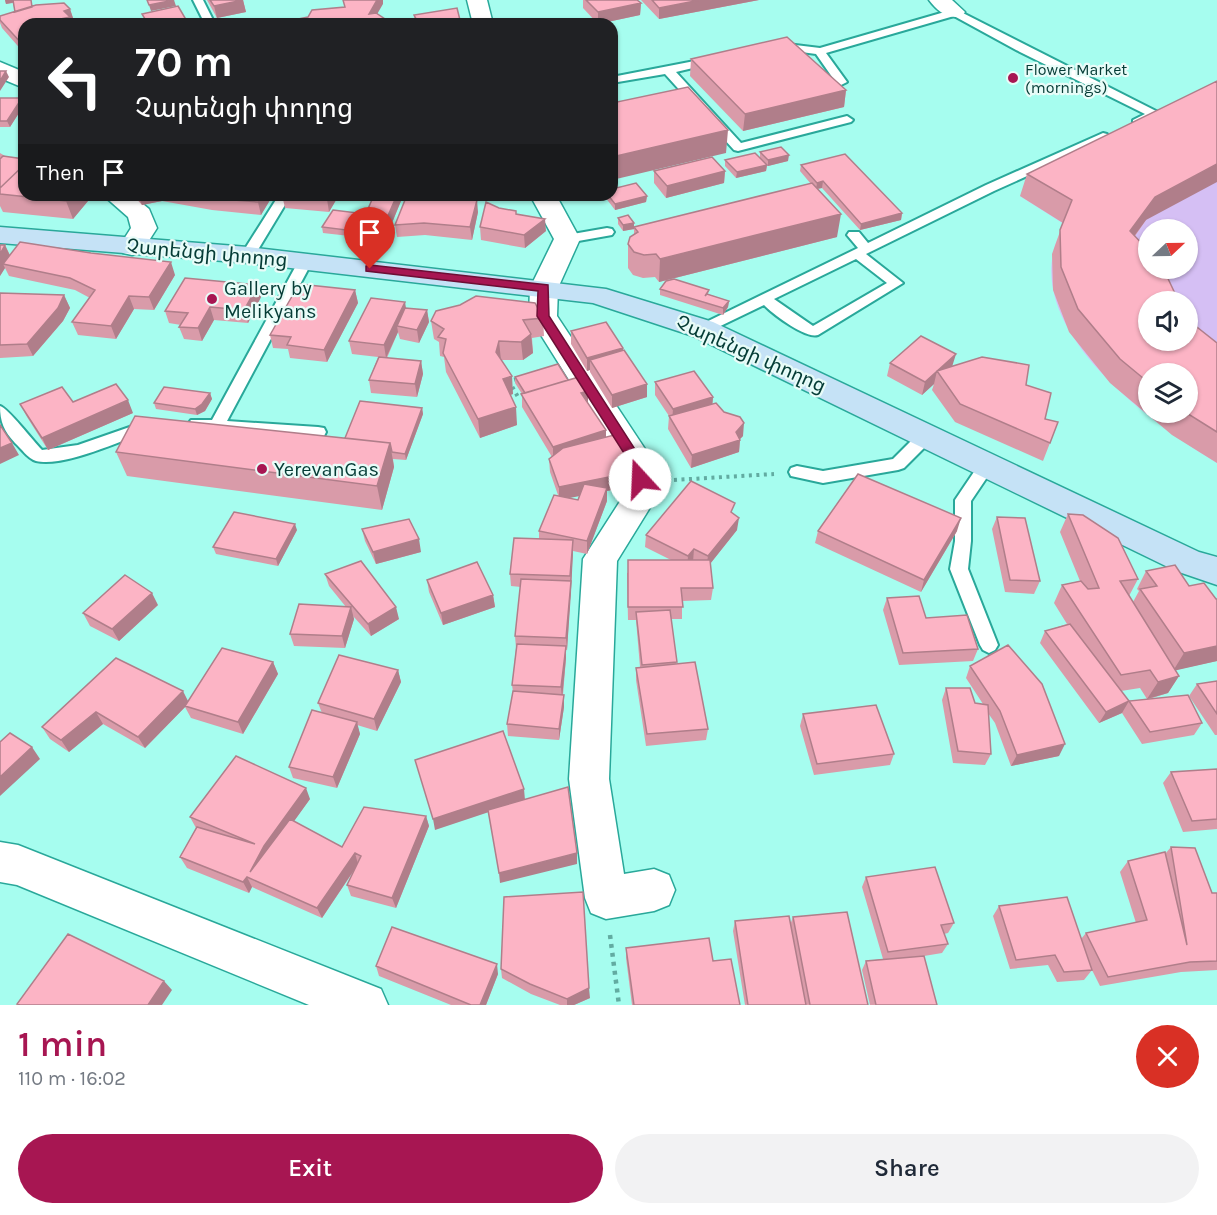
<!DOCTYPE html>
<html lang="en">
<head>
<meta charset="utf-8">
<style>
	:root { --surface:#fff; --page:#f2f2f3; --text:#1f2937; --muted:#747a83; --accent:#a71652 }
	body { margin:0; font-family:Karla,"Noto Sans Armenian",sans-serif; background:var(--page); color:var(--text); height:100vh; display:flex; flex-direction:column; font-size:22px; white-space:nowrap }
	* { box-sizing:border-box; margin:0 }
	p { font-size:20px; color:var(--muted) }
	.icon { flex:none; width:33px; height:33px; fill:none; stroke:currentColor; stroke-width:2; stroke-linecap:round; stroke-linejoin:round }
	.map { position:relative; height:1005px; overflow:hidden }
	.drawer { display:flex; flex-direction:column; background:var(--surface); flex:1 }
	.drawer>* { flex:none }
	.top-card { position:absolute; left:18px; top:18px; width:600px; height:183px; border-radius:18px; box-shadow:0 2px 4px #0004; background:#202124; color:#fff; overflow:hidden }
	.needle { width:39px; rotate:68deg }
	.fabs { position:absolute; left:1138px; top:219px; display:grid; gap:12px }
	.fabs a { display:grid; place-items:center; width:60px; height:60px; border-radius:50%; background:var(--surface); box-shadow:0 2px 4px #0004; font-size:30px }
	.pin { position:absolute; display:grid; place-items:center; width:51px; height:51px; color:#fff; margin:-62px -26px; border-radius:50% 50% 50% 0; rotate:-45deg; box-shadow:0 0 6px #0007 }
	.pin .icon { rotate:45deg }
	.me { position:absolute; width:66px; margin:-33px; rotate:340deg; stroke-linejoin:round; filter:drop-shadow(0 0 4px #0008) }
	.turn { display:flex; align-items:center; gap:21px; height:126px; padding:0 18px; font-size:27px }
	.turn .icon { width:78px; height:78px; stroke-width:2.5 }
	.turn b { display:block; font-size:42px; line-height:51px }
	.then { display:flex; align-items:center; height:57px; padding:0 18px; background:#0003; gap:12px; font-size:22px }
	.round { display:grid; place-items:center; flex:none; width:63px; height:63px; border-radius:32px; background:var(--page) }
	.head { display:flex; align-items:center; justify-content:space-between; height:102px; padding:0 18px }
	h1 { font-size:36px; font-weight:600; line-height:45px; color:var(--accent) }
	.action { display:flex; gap:12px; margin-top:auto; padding:12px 18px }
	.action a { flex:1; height:69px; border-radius:36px; background:var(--accent); color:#fff; font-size:24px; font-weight:600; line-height:69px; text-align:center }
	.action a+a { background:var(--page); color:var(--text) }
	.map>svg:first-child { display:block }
	.green { fill:#d5bff4; fill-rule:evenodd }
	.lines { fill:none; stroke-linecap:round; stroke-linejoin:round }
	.service-casing { stroke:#29a89a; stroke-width:4 }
	.minor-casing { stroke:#29a89a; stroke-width:3 }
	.secondary-casing { stroke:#29a89a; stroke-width:3 }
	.path-far1 { stroke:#62aba1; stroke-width:4; stroke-dasharray:3 4.5; stroke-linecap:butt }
	.path { stroke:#62aba1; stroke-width:4.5; stroke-dasharray:4 5; stroke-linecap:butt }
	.service { fill:#fff; fill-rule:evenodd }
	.minor { fill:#fff; fill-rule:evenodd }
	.secondary { fill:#c5e2f6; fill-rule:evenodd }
	.wall { fill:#d99ba9; fill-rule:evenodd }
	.shaded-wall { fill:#b07e8a }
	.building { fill:#fcb4c5; stroke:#b07e8a; stroke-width:1.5 }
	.route { fill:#a71652; stroke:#6d0e35; stroke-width:1.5 }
	.poi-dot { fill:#a71652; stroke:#e8fcf8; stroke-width:2 }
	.labels { text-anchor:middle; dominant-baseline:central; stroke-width:4.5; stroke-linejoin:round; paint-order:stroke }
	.far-poi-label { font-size:16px; fill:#053c36; stroke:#e8fcf8; text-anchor:start }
	.street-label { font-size:20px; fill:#053c36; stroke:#e8fcf8 }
	.poi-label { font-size:20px; fill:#053c36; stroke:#e8fcf8; text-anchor:start }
</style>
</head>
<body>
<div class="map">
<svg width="1217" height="1005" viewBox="0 0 1217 1005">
	<rect width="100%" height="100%" fill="#a6fdef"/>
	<path class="green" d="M1217 99V463C1153 424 1036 340 1053 254 1054 244 1061 233 1064 224L1020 196ZM1149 230H1188V268H1149ZM1149 302H1188V340H1149ZM1149 374H1188V412H1149Z"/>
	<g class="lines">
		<g class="service-casing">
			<path id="service" d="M193 0H203L215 24H205Z
				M955 9 1158 112 1160 114 1141 124H1133V120L1145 114 1020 52 954 16 826 53 847 82 841 85 837 84 816 54 779 49 774 46 779 43 820 48Z
				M710 58 714 59V63L676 72 741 143 847 116 853 120 851 122 738 151 734 150 665 74 612 83V77Z
				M1103 133 1107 134V140L994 191 866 254 903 283 818 335C805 339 773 314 764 305L708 332H698L696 329 698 326 858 248 847 235 849 232H859L868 243 986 185ZM856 259 887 283 813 326 774 299Z
				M279 195H291L253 258H243L241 255Z
				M607 228 612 229 614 232 612 235 567 243 560 239 567 235Z
				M305 258 312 262 227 421 318 427 324 428 326 432 324 436 318 437 191 428 188 424 191 420H212L298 262Z
				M0 406C8 408 33 441 42 450L78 445 147 421 152 422 155 426 152 430C124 439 64 468 36 461 28 459 21 448 15 443 4 431 0 422 0 406Z
				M927 429 933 431 935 435 933 439 904 468 898 470 823 483 791 476 789 472 791 468 797 466 823 471 893 459 921 431Z
				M988 458 994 460 996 464 971 501V541L968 569 998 645 995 650 989 653 983 650 980 645 950 569 955 541V500L982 460Z"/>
		</g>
		<g class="minor-casing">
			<path id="minor" d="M467 0H487L493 24H473Z
				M929 0H952L965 12 962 16C949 20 937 11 929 0Z
				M0 62 24 72V88L0 78Z
				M103 195H132L149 209 157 228 141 253 132 255 123 253 119 247 131 228 128 217Z
				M530 195H556L580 239 558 288 557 316 647 452 652 460 659 493 617 561 609 779 624 874 654 869 669 875 675 890 669 905 654 911 606 919 591 913 585 898 569 779 583 559 626 492 620 461 529 316 530 288 554 239Z
				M0 842 18 845 381 989 388 1005H309L17 885 0 882Z"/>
		</g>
		<g class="secondary-casing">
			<path id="secondary" d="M0 227 248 247 606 289 713 322 1199 552 1217 557V585L1176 571 693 336 593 303 248 263 0 243Z"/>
		</g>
		<path class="path-far1" d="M517 379 509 381 518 397
			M674 480 774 474"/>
		<path class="path" d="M610 935 619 1005"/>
		<use href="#service" class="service"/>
		<use href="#minor" class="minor"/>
		<use href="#secondary" class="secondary"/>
	</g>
	<path class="wall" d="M5 0 33 6 70 9 74 21H72L73 24H24V53L2 28 0 23V16L15 12 13 3 6 4Z
		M207 0H243L246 12 217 18Z
		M583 0H637L641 3 640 15 598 24 583 8Z
		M641 0H759L659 19Z
		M414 15 461 24H415Z
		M691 59 846 90 844 107 743 131 690 76Z
		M0 98H22L24 103V105L10 127H0Z
		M760 152 788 161 768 166 767 165 766 171 736 178 725 166V160L760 157Z
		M0 153 5 156 24 195H93L73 219 3 212 0 206Z
		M801 165 902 213 901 220 860 230 822 188 817 189 837 237 659 282 655 277 643 278 633 275 628 268V244L634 235V227L811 184 800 171Z
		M654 171H725L724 183 666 198 654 183Z
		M1027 174 1146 220 1135 236 1149 302 1217 343V463L1172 435 1110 383 1069 332 1053 290 1052 254 1063 223 1020 196ZM1149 374 1188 412H1149Z
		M133 195H273L261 215 212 210 162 201 142 205Z
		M282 195H339L329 212 285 208Z
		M405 195H450V200L478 212 472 240 425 235 397 237 395 225 406 198Z
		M605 195 647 196 646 202 615 210 605 197Z
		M403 196 385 240 323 233 322 227 366 214Z
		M499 208 516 214 546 231 525 248 481 240 480 227Z
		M618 218 634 229 623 231 618 224Z
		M5 245 10 255 175 275 154 310 134 309 116 339 78 335 72 322 90 298 75 290 9 276 5 268 0 276Z
		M660 289 709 290 708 294 729 301 728 307 723 315 660 295Z
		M355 290 358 303 327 362 290 358 288 349 273 348 270 335Z
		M0 293 64 295 70 308 63 321 33 356 0 358Z
		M261 297 248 323 214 320 202 341 184 339 179 327 181 325 169 323 165 311Z
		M406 308 427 310 429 322 419 343 400 339 398 332 387 358 421 361 423 374 417 397 371 393 369 380 378 357 352 354 349 341Z
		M543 318 544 336 532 338 533 353 523 360H501L513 394 510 395 517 425 480 438 446 372 444 357 440 356 439 342 434 339 431 321Z
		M571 331 623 348V350L647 397 612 408 590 372V370L587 371 571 344Z
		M890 363 952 366 1026 385 1045 419 1058 422 1043 461 955 422 932 390 934 384 922 395 887 376Z
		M515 377 568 380 588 403 606 437 634 463 633 476 624 487 607 491V501L587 554 573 551 567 650H566V658L563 695 564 707 559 740 508 736 507 724 513 692 512 685 516 648 515 636 521 587 511 586 510 574 539 538V531L558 495 550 472 549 459 552 457 522 407V394L515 383ZM576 496H579L578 500 569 498Z
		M655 382 713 397 712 404 743 436 740 439 739 452 691 468 668 429 669 416 655 395Z
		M210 393 212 399 205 411 197 415 156 409 154 403Z
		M73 402 133 413 48 450 27 417 20 404Z
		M422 408 423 414 406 460 393 459 394 467 382 510 127 476 116 452 345 438Z
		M734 514 737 530 710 564 713 588 711 600 682 601V619H671L676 664 708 729 706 740 646 746 636 680V668L640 667 636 620H628L627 573 671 560 645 547 646 535Z
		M1068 514 1138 579 1129 596 1133 602 1139 591 1137 589 1146 571 1217 661 1175 670 1179 676 1168 693 1149 699 1202 723 1194 735 1142 744 1122 713 1099 723 1040 643 1045 631 1067 624 1054 603 1062 585 1080 581 1060 532ZM1140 688 1147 699 1129 701 1121 691Z
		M997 517 1040 581 1034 594 1005 592 992 529Z
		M362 529 421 552 376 564 365 541Z
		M297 530 278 566 216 554 213 547Z
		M818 531H957L921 592 815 543Z
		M325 574 399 619 371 636 353 616 354 619 345 648 294 646 290 634 346 607 329 586Z
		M427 580 493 595 495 607 443 625 429 592Z
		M887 598 926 618 978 649 973 661 899 665 883 610Z
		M158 605 119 641 90 626 83 613Z
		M116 658 188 701 273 662 278 674 243 734 191 718 185 707 145 748 103 724 69 752 50 739 42 727Z
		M970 666 1059 756 1011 766 995 723 988 713 991 754 985 765 953 763 942 700 946 688 975 703 983 704 966 678Z
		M398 670 401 682 377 731 357 725 360 734 337 788 293 778 289 767 322 713 318 703Z
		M1217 681V735H1215L1189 696 1197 684Z
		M803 714 894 754 890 765 814 775 800 726Z
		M1217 769V829L1183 832 1163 783 1171 772Z
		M310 799 294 821 342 847 426 816 429 826 396 908 351 896 347 885 355 869 322 918 252 887 249 893 187 868 180 857 196 828 190 817Z
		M1171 847 1212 893H1217V970L1181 972 1100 986 1092 970 1084 980 1057 982 1048 965 1010 969 993 916 999 906 1081 939 1086 933 1136 923 1120 872 1128 861 1165 854Z
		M866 877 954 923 948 933 944 934 948 944 942 953 924 956 937 1005H870L862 970 866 961 883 959 862 887Z
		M793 917 868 1005H745L733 931 735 921 790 925Z
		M626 948 713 961 740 1005H632L626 958Z
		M376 966 498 974 486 1005H451L379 976Z
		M501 969 590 998 574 1005H560L531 994 502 978Z"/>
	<path class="shaded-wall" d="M5 0H26L6 4Z
		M174 0 176 6 151 11 149 5Z
		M243 0 246 12 217 18 214 6Z
		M377 0H383V4L372 23 385 19V24H366L369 14Z
		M700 0H759L659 19V8Z
		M641 3 640 15 598 24V12Z
		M70 9 74 21H72L73 24H52L51 21 64 11Z
		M6 71 9 77 0 91V81Z
		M846 90 844 107 743 131 745 114Z
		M22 98 24 105 10 127 7 121Z
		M728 130 726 153 612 180V157Z
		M789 155 788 161 768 166V160Z
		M1217 164V182L1146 220 1121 254 1130 231 1155 197Z
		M767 165 766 171 736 178 737 172Z
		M725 171 724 183 666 198 667 186Z
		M823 181 822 188 816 189 817 183Z
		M71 195H93L73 219 66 201Z
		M138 195H160L162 201 142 205Z
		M262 195H273L261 215 258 202Z
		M329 195H339L329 212 327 199Z
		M397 195H403V196L385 240 383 227Z
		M441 195H450L451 203 433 200Z
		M647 196 646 202 615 210V204Z
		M477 200 478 212 472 240 470 227Z
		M902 213 901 220 860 230 861 224Z
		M841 214 837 237 659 282 660 259Z
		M545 219 546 231 525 248 524 235Z
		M634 223V229L623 231V225Z
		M5 245 11 258 3 264 5 268 0 276V254Z
		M171 262 175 275 154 310 149 297Z
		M258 285 261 297 248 323 244 310Z
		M355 290 358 303 327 362 324 350Z
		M64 295 70 308 63 321 33 356 27 344Z
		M129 296 134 309 116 339 111 326Z
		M729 301 728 307 723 315V308Z
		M405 302 407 314 397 326 398 332 386 358 384 345Z
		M210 307 214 320 202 341 198 328Z
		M427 310 429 322 419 343 417 330Z
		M531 334 533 353 523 360 521 342Z
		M499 341 501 360 496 352Z
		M623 348V361L590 360V370L587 371V358Z
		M956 354 952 367 937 371Z
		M421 361 423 374 417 397 415 384Z
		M937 371 934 384 922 395 925 382Z
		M512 376 513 394 504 397 503 379Z
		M647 384V397L612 408V395Z
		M588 391V403L581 393Z
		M210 393 212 399 205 411 197 415 195 409Z
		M713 397 712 410 672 422 673 409Z
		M128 400 133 413 48 450 42 438Z
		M516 407 517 425 480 438 478 419Z
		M422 408 423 414 406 460 405 454Z
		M744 423 743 436 739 440H740L739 452 691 468 692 455 736 432Z
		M606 430V443L553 460V447Z
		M12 443 19 455 0 464V448Z
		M390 443 394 467 382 510 377 486Z
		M634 463 633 476 624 487 607 491V501L587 554V541L606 491 559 500V487Z
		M739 518 737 530 706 569 708 556Z
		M961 518 957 531 921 592 924 580Z
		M295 524 297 530 278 566 276 559Z
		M419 539 421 552 376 564 373 552Z
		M573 540V552L571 593 567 650 566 638Z
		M694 549 693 562 687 569 688 556Z
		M152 593 158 605 119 641 112 629Z
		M493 595 495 607 443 625 441 613Z
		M351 607 354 619 345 648 342 636Z
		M396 607 399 619 371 636 368 624Z
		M566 646V658L562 699 561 687Z
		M1217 646V661L1173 671 1184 653Z
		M273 662 278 674 243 734 238 722Z
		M398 670 401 682 377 731 374 719Z
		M1179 676 1168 693 1147 699 1158 682Z
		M183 691 189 703 145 748 138 737Z
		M564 695V707L559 740V729Z
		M1129 701 1122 713 1099 723 1106 712Z
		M96 712 103 724 69 752 61 740Z
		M357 722 360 734 337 788 333 777Z
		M1065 744 1059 756 1011 766 1017 755Z
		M32 747 40 759 0 796V777Z
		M306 788 310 799 269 856 250 872 264 846Z
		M524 789 525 800 435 830 433 819Z
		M426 816 429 826 396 908 392 898Z
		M355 853 358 864 322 918 317 908Z
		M577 853V864L500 883 499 873Z
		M247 877 252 887 249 893 243 882Z
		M497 964 498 974 486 1005H480Z
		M164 981 172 990 162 1005H148Z
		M589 988 590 998 574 1005H567V999Z"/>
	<path class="building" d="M13 0H31L32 7 15 12Z
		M147 0H174L149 5Z
		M210 0H243L214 6Z
		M343 0H377L369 14 376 13 385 19 366 24H286L284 22 308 17 312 10 345 7Z
		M586 0H637L641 3 598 12Z
		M652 0H700L659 8Z
		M64 3 70 9 64 11 70 17 51 21 54 24H24V46L0 20V16L36 5Z
		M178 6 188 23 184 24H148L142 14Z
		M457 8 461 24H419L414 15Z
		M220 20 222 24H202Z
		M787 37 846 90 745 114 691 59Z
		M0 71H6L0 81Z
		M1217 81V164L1155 197 1130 231 1149 251V268H1163L1179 302H1149V340H1188V320L1217 343V432L1185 412H1188V374H1149V383L1120 359 1078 309 1061 267 1060 230 1072 200 1027 174Z
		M688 87 728 130 612 157V103Z
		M0 98H22L7 121H0Z
		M781 147 789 155 768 160 760 152Z
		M755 153 767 165 737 172 725 160Z
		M845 154 902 213 861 224 823 181 817 183 801 165Z
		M3 156 24 159V165L0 188V159Z
		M712 157 725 171 667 186 654 171Z
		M24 165V195H71L66 201 0 194V188Z
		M636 183 647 196 615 204 608 195H612V189Z
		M812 183 841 214 660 259 656 254 644 255 634 252 628 244 630 237 638 232 634 227Z
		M193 195H262L258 202 208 198Z
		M282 195H329L327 199Z
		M374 195H397L383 227 361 225Z
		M407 195H441L433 200H477L470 227 424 223 395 225Z
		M486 202 499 208 516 211V214L545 219 524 235 480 227Z
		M333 210 366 214 361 225 362 232 322 227Z
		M628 215 634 223 623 225 618 218Z
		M20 242 91 253 171 262 149 297 129 296 111 326 72 322 95 290 70 278 3 264Z
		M0 245H5L0 254Z
		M185 278 258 285 244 310 210 307 198 328 179 327 188 313 165 311Z
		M674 279 709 290 705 296 707 294 729 301 723 308 660 289 666 281Z
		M299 284 355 290 324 350 287 345 291 337 270 335Z
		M0 293 64 295 58 308 27 344 0 345Z
		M476 296 535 303 543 318 523 320 531 334 521 342 499 341 496 352 512 376 503 379 516 407 478 419 443 353 446 339 438 337 444 329 431 321 436 311 460 305Z
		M371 298 405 302 384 345 349 341Z
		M405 308 427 310 417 330 397 326Z
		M606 322 623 348 587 358 571 331Z
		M921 336 956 354 925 382 890 363Z
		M624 350 647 384 612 395 590 360Z
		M379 357 421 361 415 384 369 380Z
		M982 357 1029 365 1026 385 1051 393 1045 419 1058 422 1050 443 960 404 937 371Z
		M558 364 568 380 525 393 515 377Z
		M694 371 713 397 673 409 655 382Z
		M579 377 588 391 581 393 606 430 553 447 521 394Z
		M116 384 128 400 42 438 20 404 62 387 73 402Z
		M164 387 210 393 202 404 195 409 154 403Z
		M360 401 422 408 405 454 392 452 390 443 345 438Z
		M716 403 724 412 740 417 744 423 736 432 740 440 692 455 669 416Z
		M135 416 390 443 377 486 116 452Z
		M0 425 12 443 0 448Z
		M618 434 634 463 624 474 559 487 549 459 563 448Z
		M858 474 961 518 924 580 818 531Z
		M691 481 735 503 731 512 739 518 708 556 694 549 688 556 646 535Z
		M584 484 607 488 587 541 539 531 554 495 578 500Z
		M234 512 295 524 276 559 213 547Z
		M1068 514 1083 515 1118 538 1138 579 1120 581 1179 676 1158 682 1150 670 1121 675 1062 585 1081 581 1088 589 1099 588Z
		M997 517 1025 518 1040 581 1010 580Z
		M409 519 419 539 373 552 362 529Z
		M514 538 573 540 570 576 510 574Z
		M628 560H710L713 588H681L683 607H628Z
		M361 561 396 607 368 624 325 574Z
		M477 562 493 595 441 613 427 580Z
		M1175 565 1189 586 1204 583 1216 599H1217V646L1184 653 1140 589 1157 586 1146 571Z
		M125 575 152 593 112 629 83 613Z
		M521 579 571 581 566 638 515 636Z
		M919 596 926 618 967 615 978 649 903 653 887 598Z
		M299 604 351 607 342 636 290 634Z
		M670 610 677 662 642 665 636 612Z
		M1070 624 1129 701 1106 712 1045 631Z
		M517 644 566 646 561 687 512 685Z
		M1008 645 1042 684 1065 744 1017 755 1000 711 970 666Z
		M222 648 273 662 238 722 185 706Z
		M339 655 398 670 374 719 318 703Z
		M116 658 183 691 138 737 96 712 61 740 42 727Z
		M695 662 708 729 647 734 636 668Z
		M1217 681V714L1197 684Z
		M946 688H970L975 703 988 705 991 754 958 751Z
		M513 691 564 695 559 729 507 724Z
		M1188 695 1202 723 1150 732 1129 701Z
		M876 705 894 754 817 764 803 714Z
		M312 710 357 722 333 777 289 767Z
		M503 731 524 789 433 819 415 760Z
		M10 733 32 747 0 777V742Z
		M236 756 306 788 264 846 250 872 290 819 342 847 364 807 426 816 392 898 347 885 361 856 355 853 317 908 247 877 243 882 180 857 197 827 255 844 190 817Z
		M1217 769V819L1192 821 1171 772Z
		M568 787 577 853 499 873 488 810Z
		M1171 847 1195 848 1212 893H1217V961L1190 962 1108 977 1086 933 1147 920 1128 861 1165 852 1187 945Z
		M935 867 954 923 941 925 948 944 888 952 866 877Z
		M583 892 589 988 567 999 530 984 501 969 504 897Z
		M1067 897 1092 970 1064 972 1055 955 1016 960 999 906Z
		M847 912 868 1005H810L793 917Z
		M789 916 806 1005H748L735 921Z
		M392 927 497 964 480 1005H471L376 966Z
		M68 934 164 981 148 1005H20L17 1004Z
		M709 938 713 961 731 959 740 1005H634L626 948Z
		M924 956 937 1005H876L866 961Z"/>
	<path class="route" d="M370 265 548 285 549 316 640 457 647 479 645 483H635L629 461 537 316 538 291 366 271V266Z"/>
	<g class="poi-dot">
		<circle cx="1013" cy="78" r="6"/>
		<circle cx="212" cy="299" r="6"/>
		<circle cx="262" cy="469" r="6"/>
	</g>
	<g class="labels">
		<g class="far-poi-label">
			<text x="1025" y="69">Flower Market<tspan x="1025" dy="18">(mornings)</tspan></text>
		</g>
		<g class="street-label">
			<text transform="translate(207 253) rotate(5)">Չարենցի փողոց</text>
			<text transform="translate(751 354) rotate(24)">Չարենցի փողոց</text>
		</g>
		<g class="poi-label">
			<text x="224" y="288">Gallery by<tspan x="224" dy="23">Melikyans</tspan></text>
			<text x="274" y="469">YerevanGas</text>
		</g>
	</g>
</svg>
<div class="fabs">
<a><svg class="needle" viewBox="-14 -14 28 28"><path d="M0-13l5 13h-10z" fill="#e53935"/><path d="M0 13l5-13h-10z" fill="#747a83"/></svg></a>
<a><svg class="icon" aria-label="sound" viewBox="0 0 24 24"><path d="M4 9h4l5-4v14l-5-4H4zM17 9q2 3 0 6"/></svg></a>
<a><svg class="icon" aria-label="layers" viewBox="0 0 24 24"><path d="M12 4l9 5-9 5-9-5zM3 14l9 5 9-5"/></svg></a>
</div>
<div class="pin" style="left:370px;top:269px;background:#d93025"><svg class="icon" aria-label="arrive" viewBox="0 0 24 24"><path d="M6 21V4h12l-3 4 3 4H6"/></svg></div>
<svg class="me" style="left:640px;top:479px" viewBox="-20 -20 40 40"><circle r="19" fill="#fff"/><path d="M0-13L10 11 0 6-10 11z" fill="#a71652"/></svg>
<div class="top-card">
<div class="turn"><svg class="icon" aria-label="left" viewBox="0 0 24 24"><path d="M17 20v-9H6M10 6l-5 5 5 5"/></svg><div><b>70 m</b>Չարենցի փողոց</div></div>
<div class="then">Then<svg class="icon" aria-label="arrive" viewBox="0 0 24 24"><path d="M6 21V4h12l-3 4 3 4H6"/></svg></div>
</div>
</div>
<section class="drawer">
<div class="head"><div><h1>1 min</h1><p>110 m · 16:02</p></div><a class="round" style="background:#d93025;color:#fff"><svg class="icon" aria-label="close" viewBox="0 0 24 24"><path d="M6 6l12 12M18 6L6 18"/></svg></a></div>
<div class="action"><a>Exit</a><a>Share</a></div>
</section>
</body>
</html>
